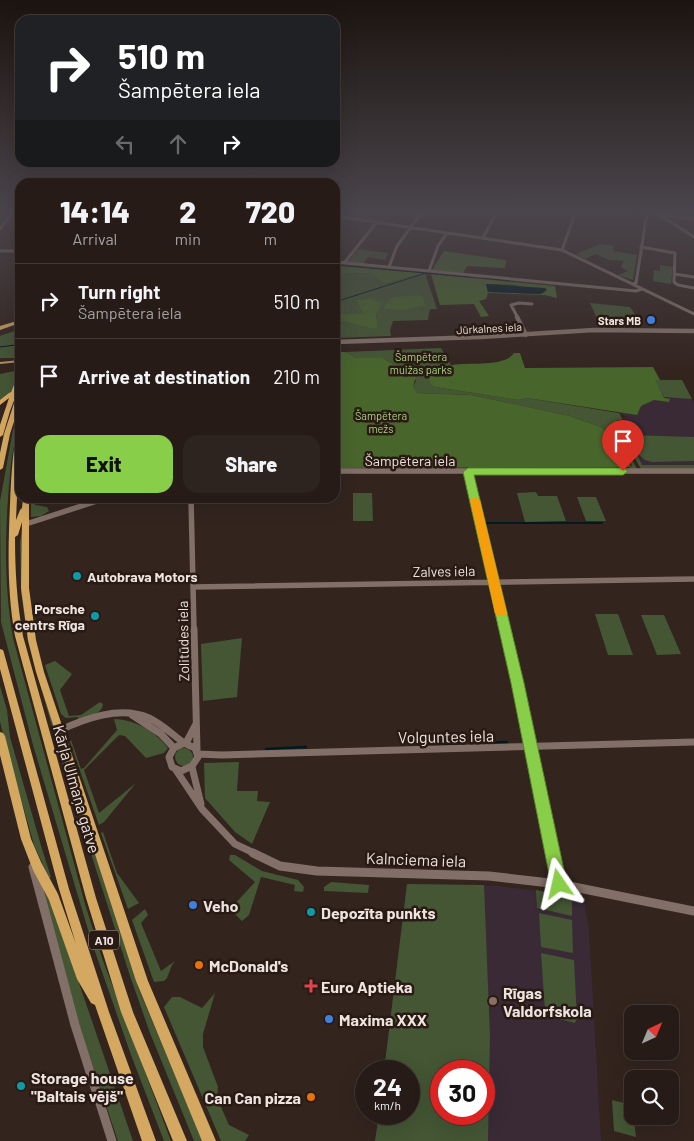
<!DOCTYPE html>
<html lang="en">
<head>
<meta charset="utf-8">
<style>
	:root { --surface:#261b16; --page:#2e241f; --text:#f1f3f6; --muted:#a4a1a1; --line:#423935; --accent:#89ce48 }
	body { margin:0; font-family:Barlow,sans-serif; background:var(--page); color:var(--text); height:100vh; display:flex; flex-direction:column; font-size:19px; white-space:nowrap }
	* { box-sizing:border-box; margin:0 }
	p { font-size:16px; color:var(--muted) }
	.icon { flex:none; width:28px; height:28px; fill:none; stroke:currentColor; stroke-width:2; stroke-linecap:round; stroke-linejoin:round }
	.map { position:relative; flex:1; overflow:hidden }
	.panel { position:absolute; left:15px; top:178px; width:325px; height:325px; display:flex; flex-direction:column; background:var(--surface); border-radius:15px; box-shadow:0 5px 20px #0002,0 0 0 1px var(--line) }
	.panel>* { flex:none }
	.guide { position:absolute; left:15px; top:15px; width:325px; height:152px; border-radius:15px; box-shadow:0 5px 20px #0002,0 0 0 1px var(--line); background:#202124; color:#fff; overflow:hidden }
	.needle { width:32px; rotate:44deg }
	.tools { position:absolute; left:624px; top:1005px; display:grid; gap:10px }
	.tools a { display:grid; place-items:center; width:55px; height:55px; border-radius:10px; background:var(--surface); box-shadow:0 5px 20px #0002,0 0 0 1px var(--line); font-size:25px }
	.speed { position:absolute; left:355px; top:1060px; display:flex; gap:10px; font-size:25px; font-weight:700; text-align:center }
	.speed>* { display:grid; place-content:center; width:65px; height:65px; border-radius:50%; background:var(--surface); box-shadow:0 5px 20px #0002,0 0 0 1px var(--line); line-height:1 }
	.speed small { font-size:12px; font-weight:400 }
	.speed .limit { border:8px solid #d22; background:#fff; color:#111 }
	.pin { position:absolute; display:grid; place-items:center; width:42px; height:42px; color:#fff; margin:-51px -21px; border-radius:50% 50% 50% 0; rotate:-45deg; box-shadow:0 0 5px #0007 }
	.pin .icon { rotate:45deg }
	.me { position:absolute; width:55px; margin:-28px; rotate:349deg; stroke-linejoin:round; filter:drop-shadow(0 0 4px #0008) }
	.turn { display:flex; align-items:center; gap:18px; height:105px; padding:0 20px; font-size:22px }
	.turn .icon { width:65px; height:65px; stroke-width:2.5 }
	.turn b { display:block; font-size:35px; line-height:42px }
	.lanes { display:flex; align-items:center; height:48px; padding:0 20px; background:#0003; justify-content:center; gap:25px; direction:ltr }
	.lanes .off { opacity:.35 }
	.eta { display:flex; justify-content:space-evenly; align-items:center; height:85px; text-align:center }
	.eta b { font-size:30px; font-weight:800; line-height:35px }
	.action { display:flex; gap:10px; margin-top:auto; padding:10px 20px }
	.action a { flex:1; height:58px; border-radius:15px; background:var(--accent); color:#111; font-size:20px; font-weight:800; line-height:58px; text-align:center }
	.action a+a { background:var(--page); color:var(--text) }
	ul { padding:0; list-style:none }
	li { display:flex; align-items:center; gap:15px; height:75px; padding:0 20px; border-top:1px solid var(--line) }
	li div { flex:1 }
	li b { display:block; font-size:19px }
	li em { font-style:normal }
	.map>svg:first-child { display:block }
	.education { fill:#392a36; fill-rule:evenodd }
	.green { fill:#445634; fill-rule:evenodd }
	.forest { fill:#48652c; fill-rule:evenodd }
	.water { fill:#011921 }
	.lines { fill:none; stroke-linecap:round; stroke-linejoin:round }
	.stream-far2 { stroke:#011921; stroke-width:1 }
	.stream-far1 { stroke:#011921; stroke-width:2 }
	.stream { stroke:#011921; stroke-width:2.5 }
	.minor-far4 { stroke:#827068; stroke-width:3 }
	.minor-far3 { stroke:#827068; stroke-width:4.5 }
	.minor-far2 { stroke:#827068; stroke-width:5.5 }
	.minor-far1 { stroke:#827068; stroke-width:7 }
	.minor { stroke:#827068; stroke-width:9 }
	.major { fill:#b39263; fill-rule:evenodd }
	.highway { fill:#d4a860; fill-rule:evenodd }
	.route { fill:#89ce48; stroke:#59862f }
	.slow { fill:#f59e0b }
	.shop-dot { fill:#3f7fe0; stroke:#291a14; stroke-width:2 }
	.culture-dot { fill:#0f9aa8; stroke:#291a14; stroke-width:2 }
	.food-dot { fill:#e8710a; stroke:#291a14; stroke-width:2 }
	.health-dot { fill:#e0444e; stroke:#291a14; stroke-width:2 }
	.education-dot { fill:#8d6e63; stroke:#291a14; stroke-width:2 }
	.labels { text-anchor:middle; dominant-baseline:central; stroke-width:5; stroke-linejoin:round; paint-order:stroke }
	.far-poi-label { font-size:11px; font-weight:bold; fill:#eee4df; stroke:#291a14; text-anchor:end }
	.far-street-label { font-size:11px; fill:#eee4df; stroke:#291a14 }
	.far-park-label { font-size:11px; fill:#a7d380; stroke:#291a14 }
	.shield { fill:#291a14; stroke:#b3a7a2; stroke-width:1 }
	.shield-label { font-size:12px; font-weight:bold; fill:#eee4df }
	.street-label { font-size:14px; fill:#eee4df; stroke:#291a14 }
	.poi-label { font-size:14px; font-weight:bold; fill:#eee4df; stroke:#291a14; text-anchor:start }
	.near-street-label { font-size:16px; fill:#eee4df; stroke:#291a14 }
	.near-poi-label { font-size:16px; font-weight:bold; fill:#eee4df; stroke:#291a14; text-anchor:start }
</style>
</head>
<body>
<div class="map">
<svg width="694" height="1141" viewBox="0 0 694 1141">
	<rect width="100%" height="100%" fill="#33241e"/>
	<path class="education" d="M660 380H682L694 404V465H641L622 420V418L627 417 619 413 605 382Z
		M407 884 498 886 549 892 584 901 589 930 601 1141H375L379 1114H409V1071H384ZM441 1071H484V1114H441Z"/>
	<path class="green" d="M600 244 614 246 613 251 637 255 633 280 618 275 628 271 621 267 624 261 609 260 596 254 585 259 576 254Z
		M358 249 388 253 385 260 368 257 363 264 349 263 348 261Z
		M660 265 673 267 671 284 653 281 654 270 660 271Z
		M372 273 384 284 425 273 437 309H430L428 320 393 321 390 330 391 336 335 338V322L343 321 375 328 378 326 376 315 379 307 356 301 363 313 335 317V274Z
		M590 303 630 307 643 326 623 327 617 319 600 320 604 327H601Z
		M20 329V358H0V336Z
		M441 348 451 365 427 375 435 387 518 400 527 398 619 413 622 418V420H617L621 439 637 469 596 470 594 468H629L632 466 619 440 615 436 601 427 570 416 471 395 417 393 413 386 416 381 413 375 383 358H357L345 352Z
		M20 370C20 382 10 395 0 401V374Z
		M654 380H682L692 399 664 397Z
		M20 408C20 427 13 445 11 464 5 522 3 580 13 638L85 904 102 958 171 1141H164L131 1055 92 943 33 745 1 622 0 501 13 430Z
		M628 435 694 437V461L652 462 645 460 638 454 636 446 640 443 630 440 642 465H694V470L641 469 624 440 625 436Z
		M536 492 538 496H557L566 521 525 522 517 493Z
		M353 493H372L373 521H353Z
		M577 497H596L606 521H586Z
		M31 498H36L35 505 47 507 49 511 41 516 31 517Z
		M24 516 22 544 40 683 140 992 203 1141H194L150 1033 130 976 65 772 28 642 21 592 20 542Z
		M595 614H618L633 655H608Z
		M641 615H664L681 654 657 655Z
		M242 638 237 697 203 701 201 644Z
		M55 661 72 674 60 690 69 716 81 715 100 702 103 704C102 715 88 716 78 719V717L66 718 61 714 45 665Z
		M0 686 7 710 10 737 42 849 51 877 49 878 34 845 7 749 0 722Z
		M114 719C136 720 155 731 168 748L164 753 146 758 125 736 119 735 84 770 99 813 136 783 104 822 99 825 70 742 71 740 81 769 84 768 117 730Z
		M175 757a9 9 0 1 1 18 0a9 9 0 1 1-18 0Z
		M239 762 237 791H258L257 801 270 802 252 844 235 832 205 798 204 763Z
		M103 832 117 873 139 903 128 909 101 833Z
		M230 855H235L262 871 298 880 304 887 303 892 294 891 295 885 261 877 249 915 242 921 230 909 255 882 229 860Z
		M331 882 369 885 368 893 324 891V887Z
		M407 884 484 885 490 1036 488 1141H375L379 1114H409V1071H384ZM484 1071V1114H441V1071Z
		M42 888 53 907 133 1141H118L79 1025Z
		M536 890 572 897V916L537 908Z
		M145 909 148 915 141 923 161 971 175 961 172 965 167 978 164 981 154 982 132 920Z
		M539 913 572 920 573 953 541 947Z
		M541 953 574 960 577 1019 575 1023 547 1016 545 1011Z
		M215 993 203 1034V1047L218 1087 217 1098 229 1125 249 1135 245 1141H221L164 1007 172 997H180L202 1008Z
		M612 1100 632 1105 636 1137 614 1131Z"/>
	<path class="forest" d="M444 251 506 260 505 268 467 266 463 273 432 270Z
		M335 265 425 273 384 284 371 273 335 274Z
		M431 274 555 286 557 298 545 295 488 293 486 299 479 301 489 316 481 317 474 304 440 305ZM486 284 515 285 541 294 488 292Z
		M419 295 423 298 425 305 404 310 384 309 385 305 393 297Z
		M370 298 382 303 376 315 378 326 375 329 343 321 335 322V317L337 315 363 313 356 301Z
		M335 352H345L357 358H383L416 377 413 386 417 393 471 395 570 416 601 427 618 439 631 467 335 468Z
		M514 353H520L525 368 653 367 660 380H655L664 398 670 399 669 402 654 400 641 406 637 415 527 398 518 400 435 387 431 384 427 375C435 373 444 366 453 365 469 362 504 368 514 353Z"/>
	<path class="water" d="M486 284 545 288 547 290 541 294 488 292Z"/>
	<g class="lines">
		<path class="stream-far2" d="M335 265 470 277
			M484 278 514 281
			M335 302 426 273
			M0 347 15 345 20 341"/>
		<path class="stream-far1" d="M485 523H602"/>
		<path class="stream" d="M476 743 507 742
			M434 744 464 743
			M266 749 306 747"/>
		<path class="minor-far4" d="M637 211 694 219
			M660 215 694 237
			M335 216 562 250 694 314
			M0 229 14 211
			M483 238 497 211
			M641 247 675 253 674 282 678 285 694 288
			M562 250 576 211
			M0 251H20
			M335 262 636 291 642 289
			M344 263 377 222
			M389 267 397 246 423 211
			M429 271 438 246 447 233
			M674 274 694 277
			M633 284 636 283 647 213
			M518 318 511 305 519 303 532 304"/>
		<path class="minor-far3" d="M517 317 526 335
			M335 342 480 337 594 330 694 331"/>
		<path class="minor-far2" d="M335 471H694
			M468 472 505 630
			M191 498 194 630
			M26 524 106 498
			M194 587 694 579"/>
		<path class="minor-far1" d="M194 629 197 750
			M504 629 553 854
			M132 715 161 734 174 748
			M58 731C84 719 120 705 149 718 162 724 173 735 184 743
			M184 743 195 748 198 757 192 766 181 771 172 767 169 757 174 748Z
			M186 743 196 724
			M198 754 222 755 694 742
			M192 767 201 804
			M176 770 202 809 235 844 256 854"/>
		<path class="minor" d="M253 853 280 866 317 871 489 876 559 884 694 911
			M553 853 559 884
			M33 867 75 1025 112 1141"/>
		<path class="major" d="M20 360V362L0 364V362Z"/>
		<path class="highway" d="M20 320V323L0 330V326Z
			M20 376V385L10 411 3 435 0 437V425L9 398 0 405V400L9 393 11 392 17 378Z
			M20 392V403L10 434 3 468 0 470V453L4 434 17 394Z
			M20 430 16 520 20 510 22 508 23 498H29V588L36 640 44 672 148 981 216 1141H202L136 981 36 672 28 640 21 588 22 522 18 535 15 537C15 571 17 603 23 636L96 898 133 1012 187 1141H173L121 1012 86 898 15 636C7 592 8 549 10 505 11 480 12 456 17 432Z
			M0 649 3 650 4 653 69 889 109 1012 156 1141H142L95 1005 91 1003 77 979 49 900 33 870 21 839 0 755V732L3 733 5 736 31 839 41 862 58 894 76 944 59 889 0 669Z"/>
	</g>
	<linearGradient id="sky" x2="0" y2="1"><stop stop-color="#1c1410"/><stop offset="0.57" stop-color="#4a454c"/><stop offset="1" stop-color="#4a454c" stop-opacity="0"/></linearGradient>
	<rect width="694" height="371" fill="url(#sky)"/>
	<path class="route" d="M468 468H623L628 471 623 475H474L524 683 567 884 565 889 559 892 553 889 551 884 511 683 463 472Z"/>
	<path class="slow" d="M475 497 480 500 507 613 505 616H497L495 613 470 500Z"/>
	<g class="shop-dot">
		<circle cx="651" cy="320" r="5"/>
		<circle cx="193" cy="905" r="5"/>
		<circle cx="329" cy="1019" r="5"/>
	</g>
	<g class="culture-dot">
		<circle cx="77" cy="576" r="5"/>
		<circle cx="95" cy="616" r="5"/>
		<circle cx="311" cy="912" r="5"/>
		<circle cx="21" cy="1086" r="5"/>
	</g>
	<g class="food-dot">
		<circle cx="199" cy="965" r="5"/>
		<circle cx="311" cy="1097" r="5"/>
	</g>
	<path class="health-dot" d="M308.5 978.5h5v5h5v5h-5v5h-5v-5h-5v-5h5z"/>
	<circle class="education-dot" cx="493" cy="1001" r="5"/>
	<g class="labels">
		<g class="far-poi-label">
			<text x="641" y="320">Stars MB</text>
		</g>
		<g class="far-street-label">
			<text transform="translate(489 328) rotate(-3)">Jūrkalnes iela</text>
		</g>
		<g class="far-park-label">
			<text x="421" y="356">Šampētera<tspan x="421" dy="13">muižas parks</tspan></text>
			<text x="381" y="415">Šampētera<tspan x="381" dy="13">mežs</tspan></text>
		</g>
		<rect class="shield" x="89" y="930.5" width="30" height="19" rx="4"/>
		<g class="shield-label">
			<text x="104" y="940">A10</text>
		</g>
		<g class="street-label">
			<text x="410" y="460">Šampētera iela</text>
			<text transform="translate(444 571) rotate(-1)">Zalves iela</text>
			<text transform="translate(183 641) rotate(-91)">Zolitūdes iela</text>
		</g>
		<g class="poi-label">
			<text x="87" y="576">Autobrava Motors</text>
			<text x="85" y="608" text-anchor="end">Porsche<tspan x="85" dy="16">centrs Rīga</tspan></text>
		</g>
		<g class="near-street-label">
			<text transform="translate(446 736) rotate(-1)">Volguntes iela</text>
			<text transform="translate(77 789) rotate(74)">Kārļa Ulmaņa gatve</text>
			<text transform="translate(416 859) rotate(2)">Kalnciema iela</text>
		</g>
		<g class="near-poi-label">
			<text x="203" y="905">Veho</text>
			<text x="321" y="912">Depozīta punkts</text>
			<text x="209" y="965">McDonald's</text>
			<text x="321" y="986">Euro Aptieka</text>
			<text x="503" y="992">Rīgas<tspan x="503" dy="18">Valdorfskola</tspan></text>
			<text x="339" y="1019">Maxima XXX</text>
			<text x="31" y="1077">Storage house<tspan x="31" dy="18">"Baltais vējš"</tspan></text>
			<text x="301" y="1097" text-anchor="end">Can Can pizza</text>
		</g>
	</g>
</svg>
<div class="tools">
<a><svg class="needle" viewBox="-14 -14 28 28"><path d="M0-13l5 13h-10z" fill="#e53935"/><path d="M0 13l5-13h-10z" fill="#a4a1a1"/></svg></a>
<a><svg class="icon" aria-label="search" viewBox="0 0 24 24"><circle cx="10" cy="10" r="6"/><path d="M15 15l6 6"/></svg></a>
</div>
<div class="speed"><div>24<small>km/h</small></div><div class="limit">30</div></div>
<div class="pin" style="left:623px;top:471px;background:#d93025"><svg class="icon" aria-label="arrive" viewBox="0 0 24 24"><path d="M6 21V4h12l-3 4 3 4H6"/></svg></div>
<svg class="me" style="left:559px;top:884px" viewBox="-20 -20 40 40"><path d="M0-17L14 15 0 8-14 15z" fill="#89ce48" stroke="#fff" stroke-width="4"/></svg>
<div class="guide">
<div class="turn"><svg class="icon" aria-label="right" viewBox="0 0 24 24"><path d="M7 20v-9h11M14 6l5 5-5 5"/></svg><div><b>510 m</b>Šampētera iela</div></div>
<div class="lanes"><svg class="icon off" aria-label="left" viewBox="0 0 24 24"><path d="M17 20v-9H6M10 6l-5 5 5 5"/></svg><svg class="icon off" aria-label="ahead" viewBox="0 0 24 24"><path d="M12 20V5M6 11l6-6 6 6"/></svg><svg class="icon" aria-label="right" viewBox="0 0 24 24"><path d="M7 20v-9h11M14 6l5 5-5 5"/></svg></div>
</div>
<section class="panel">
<div class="eta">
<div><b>14:14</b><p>Arrival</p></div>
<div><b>2</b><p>min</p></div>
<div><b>720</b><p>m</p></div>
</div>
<ul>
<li><svg class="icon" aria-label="right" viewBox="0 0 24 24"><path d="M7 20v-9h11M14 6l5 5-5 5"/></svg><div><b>Turn right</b><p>Šampētera iela</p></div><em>510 m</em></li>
<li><svg class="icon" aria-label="arrive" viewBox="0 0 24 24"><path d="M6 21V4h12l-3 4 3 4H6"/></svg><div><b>Arrive at destination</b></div><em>210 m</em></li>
</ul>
<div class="action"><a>Exit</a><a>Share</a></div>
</section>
</div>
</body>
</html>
